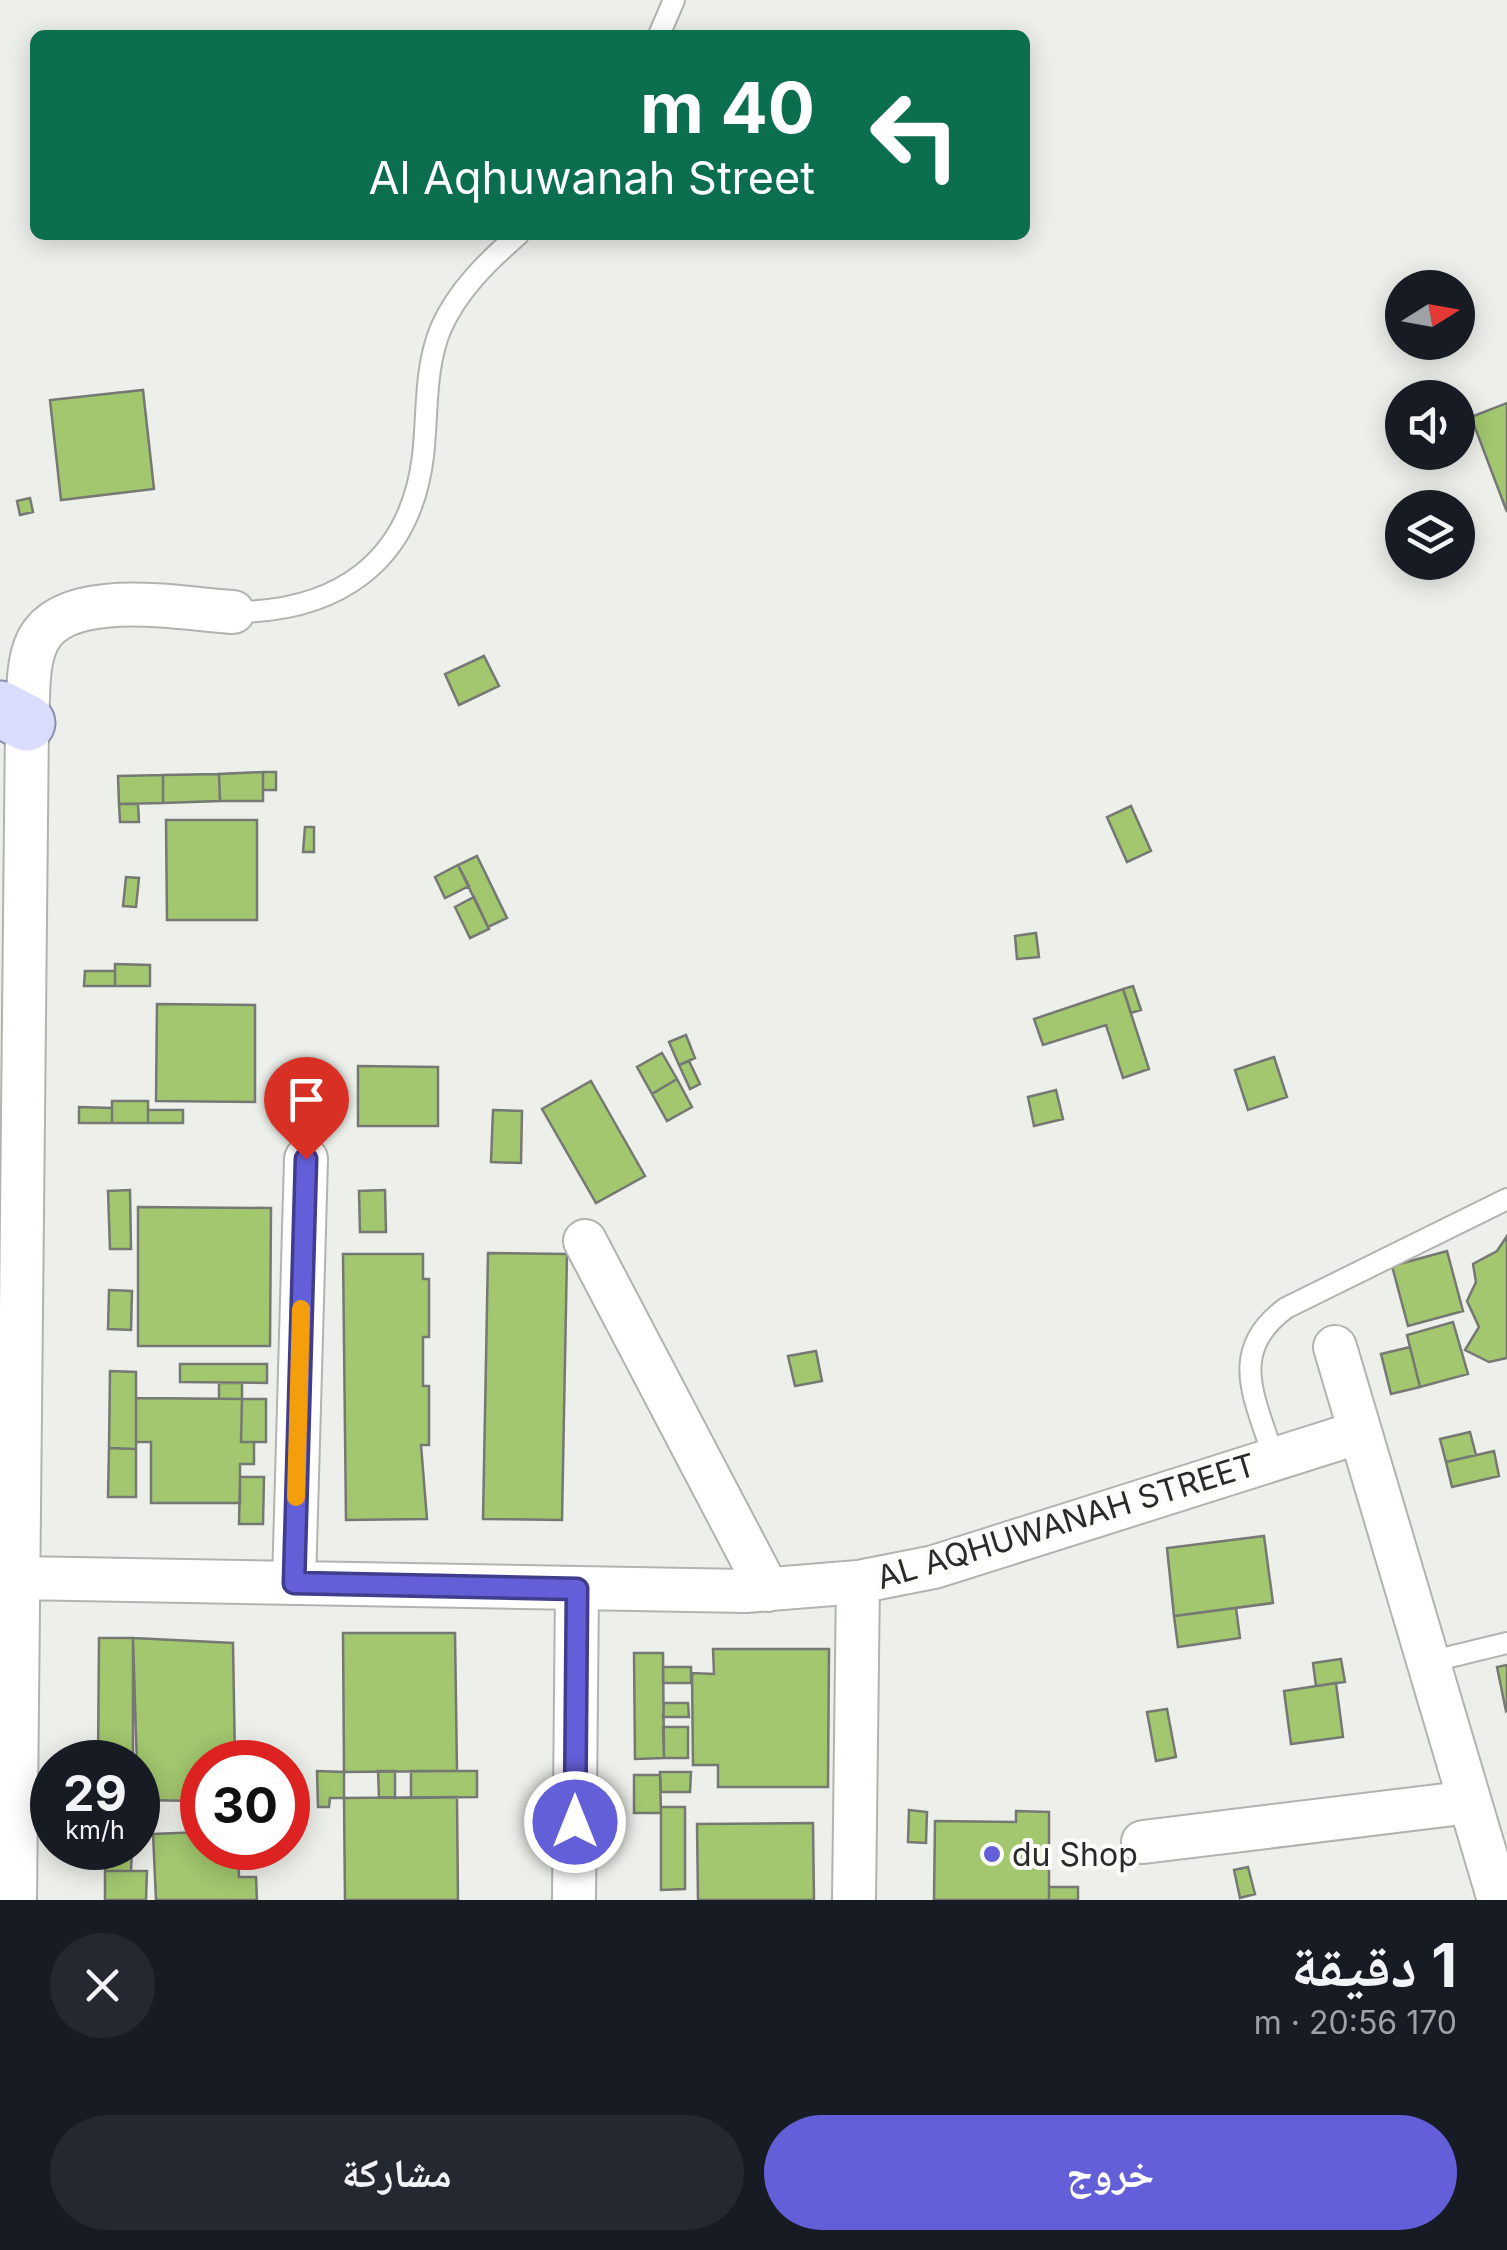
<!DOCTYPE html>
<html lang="ar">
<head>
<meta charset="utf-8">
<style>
	:root { --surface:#171b24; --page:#242831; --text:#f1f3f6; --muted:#9ea1a6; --accent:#635fd8 }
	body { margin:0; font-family:Inter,"Noto Naskh Arabic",sans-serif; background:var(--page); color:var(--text); direction:rtl; height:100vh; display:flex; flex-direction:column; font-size:38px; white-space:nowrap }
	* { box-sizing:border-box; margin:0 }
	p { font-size:32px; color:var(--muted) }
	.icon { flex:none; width:55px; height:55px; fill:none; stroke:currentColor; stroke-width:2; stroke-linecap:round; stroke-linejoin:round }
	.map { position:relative; height:1900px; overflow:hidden; direction:ltr }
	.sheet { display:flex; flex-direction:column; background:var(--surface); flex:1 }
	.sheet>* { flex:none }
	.banner { position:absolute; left:30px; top:30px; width:1000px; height:210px; border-radius:15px; box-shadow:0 5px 25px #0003; direction:rtl; background:#0b6e4f; color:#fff; overflow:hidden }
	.needle { width:65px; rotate:79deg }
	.controls { position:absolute; left:1385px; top:270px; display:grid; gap:20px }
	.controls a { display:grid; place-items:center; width:90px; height:90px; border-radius:50%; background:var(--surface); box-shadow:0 5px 25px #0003; font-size:50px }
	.speed { position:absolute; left:30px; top:1740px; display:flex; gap:20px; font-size:50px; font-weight:700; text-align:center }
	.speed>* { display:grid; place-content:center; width:130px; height:130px; border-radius:50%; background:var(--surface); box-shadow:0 5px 25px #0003; line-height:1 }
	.speed small { font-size:25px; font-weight:400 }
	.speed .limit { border:15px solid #d22; background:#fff; color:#111 }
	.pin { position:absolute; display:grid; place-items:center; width:85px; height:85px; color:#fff; margin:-102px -42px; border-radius:50% 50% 50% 0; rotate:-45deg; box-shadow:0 0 10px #0007 }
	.pin .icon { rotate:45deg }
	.me { position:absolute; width:110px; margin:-55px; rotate:0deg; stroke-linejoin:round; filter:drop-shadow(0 0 8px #0008) }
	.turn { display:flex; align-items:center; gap:35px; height:210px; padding:0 50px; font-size:45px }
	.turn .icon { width:130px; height:130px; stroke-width:2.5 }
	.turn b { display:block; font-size:70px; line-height:85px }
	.round { display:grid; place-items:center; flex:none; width:105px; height:105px; border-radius:52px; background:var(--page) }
	.headline { display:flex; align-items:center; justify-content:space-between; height:170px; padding:0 50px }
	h1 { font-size:60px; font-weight:700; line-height:75px }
	.button { display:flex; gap:20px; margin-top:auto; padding:20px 50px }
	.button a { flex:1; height:115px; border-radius:60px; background:var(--accent); color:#fff; font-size:40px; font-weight:700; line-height:115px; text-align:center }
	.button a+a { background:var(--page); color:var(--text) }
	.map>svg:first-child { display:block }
	.building { fill:#a2c76e; stroke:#767873; stroke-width:2.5 }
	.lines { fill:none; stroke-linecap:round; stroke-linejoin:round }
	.lane-casing { stroke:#b1b4ae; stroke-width:24 }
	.street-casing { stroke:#b1b4ae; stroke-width:46 }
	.primary-casing { stroke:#8b8eb0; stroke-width:59 }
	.lane { stroke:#fff; stroke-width:20 }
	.street { stroke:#fff; stroke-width:42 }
	.primary { stroke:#d9dcfb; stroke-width:55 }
	.route-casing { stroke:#403e8c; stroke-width:25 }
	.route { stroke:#635fd8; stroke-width:18 }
	.slow { stroke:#f59e0b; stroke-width:18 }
	.poi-dot { fill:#635fd8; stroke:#fbfef8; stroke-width:4 }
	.labels { text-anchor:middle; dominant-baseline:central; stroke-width:8; stroke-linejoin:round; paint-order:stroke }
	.street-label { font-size:32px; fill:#2a2b29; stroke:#fbfef8 }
	.poi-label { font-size:32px; fill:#2a2b29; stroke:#fbfef8; text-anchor:start }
</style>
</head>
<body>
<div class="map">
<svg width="1507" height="1900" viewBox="0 0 1507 1900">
	<rect width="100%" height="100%" fill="#edf0ea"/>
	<path class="building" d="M143 390 154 489 61 500 50 400Z
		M1507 403V512L1471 417Z
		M30 498 33 512 20 515 17 501Z
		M484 656 499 686 459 705 445 674Z
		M263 772H276V790H263Z
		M263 772V801H220L219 774Z
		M219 774 220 801 163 803V775Z
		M163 775V803L119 804 118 776Z
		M119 804H138L139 822H120Z
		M1131 806 1151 851 1127 862 1107 817Z
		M166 820H257V920H167Z
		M305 827H314V852H303Z
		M477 856 507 918 488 927 458 865Z
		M458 865 469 886 445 898 435 877Z
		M126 877 139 878 136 907 123 906Z
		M474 897 489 929 470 938 455 907Z
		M1036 933 1039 957 1017 959 1015 936Z
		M115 964 150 965V986H115Z
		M85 971H115V986H84Z
		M1133 986 1141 1010 1131 1013 1123 989Z
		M1123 989 1149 1069 1123 1078 1106 1025 1043 1045 1034 1019Z
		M157 1004 255 1005V1102L156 1101Z
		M686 1035 695 1058 679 1065 669 1042Z
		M662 1053 677 1079 652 1094 637 1067Z
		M1274 1057 1287 1097 1248 1110 1235 1070Z
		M689 1061 700 1084 690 1089 679 1065Z
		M358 1066 438 1067V1126H358Z
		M677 1079 692 1107 667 1121 652 1094Z
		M591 1081 645 1176 596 1203 542 1109Z
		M1056 1090 1063 1119 1034 1126 1028 1097Z
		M112 1101H148V1123H112Z
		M79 1107 112 1108V1123H79Z
		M148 1110H183V1123H148Z
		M493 1110 522 1111 521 1163 491 1162Z
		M130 1190 131 1249H110L108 1191Z
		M385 1190 386 1232H360L359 1191Z
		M138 1207 271 1208 270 1346H138Z
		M1507 1236V1358L1489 1362 1465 1350 1479 1327 1467 1301 1476 1282 1473 1264 1497 1251Z
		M1447 1251 1463 1311 1408 1326 1392 1266Z
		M488 1253 567 1254 562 1520 483 1519Z
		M343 1254H423V1279H429V1337H423V1386H429V1445H421L427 1519 346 1520Z
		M109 1290 132 1291 131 1330 108 1329Z
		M1453 1322 1468 1374 1420 1387 1407 1335Z
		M1410 1347 1420 1387 1391 1394 1381 1354Z
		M816 1351 822 1381 795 1386 788 1356Z
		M180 1364H267V1383L180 1382Z
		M110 1371 136 1372V1449L109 1448Z
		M219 1383H242V1399H219Z
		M136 1398 242 1399 241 1442H254V1464H240V1503H151V1442H136Z
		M242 1399H266V1442H241Z
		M1470 1432 1476 1455 1446 1462 1440 1439Z
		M109 1448 136 1449V1497H108Z
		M1494 1451 1499 1476 1452 1487 1446 1462Z
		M240 1477H264L263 1524H239Z
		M1264 1536 1273 1603 1174 1616 1167 1548Z
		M1236 1608 1240 1638 1178 1647 1174 1616Z
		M343 1633H455L457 1771 344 1772Z
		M99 1638H133V1762H98Z
		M133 1638 233 1643 235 1762H202V1801L138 1800Z
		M713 1649H829L828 1787H718V1765H693L692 1673 714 1674Z
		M634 1653H663L664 1758 635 1759Z
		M1341 1659 1345 1682 1316 1686 1313 1663Z
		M1507 1665V1710L1506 1711 1497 1667Z
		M663 1667H691V1683H663Z
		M1336 1683 1343 1737 1291 1744 1284 1691Z
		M664 1703H688L689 1717H663Z
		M1167 1709 1176 1757 1156 1761 1147 1712Z
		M663 1727H688V1758H664Z
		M317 1771 344 1772V1798H330L329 1807H318Z
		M378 1771H395V1798L379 1797Z
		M411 1771H477V1797L411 1798Z
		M660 1772H691L690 1792H661Z
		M634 1775H660L661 1813H634Z
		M457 1797 458 1900H345L344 1798Z
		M661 1807H685V1889L661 1890Z
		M909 1810 927 1812 926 1843 908 1842Z
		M1016 1811 1049 1812V1900H934L935 1821 1016 1822Z
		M813 1823 814 1900H698L697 1824Z
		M202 1832V1848H238L239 1877H256L257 1900H156L153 1834Z
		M105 1848H132L131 1871H105Z
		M1248 1867 1255 1894 1240 1898 1234 1870Z
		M105 1871H147L146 1900H105Z
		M1049 1887H1078V1900H1049Z"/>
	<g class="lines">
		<g class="lane-casing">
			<path id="lane" d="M659 35 674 0
				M233 612C337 612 410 563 423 456 428 413 424 369 441 328 458 290 487 262 518 235
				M1274 1459C1256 1399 1226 1352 1286 1308L1507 1199
				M1429 1662 1507 1643"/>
		</g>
		<g class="street-casing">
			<path id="street" d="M585 1241 768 1590
				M1335 1347 1499 1900
				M18 1578 746 1591 858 1582 934 1567 1360 1432
				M294 1583 306 1159
				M1143 1842 1470 1802
				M15 1900 27 723C29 696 26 664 38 640 66 586 182 609 233 612
				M574 1900 577 1589
				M854 1900 858 1582"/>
		</g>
		<g class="primary-casing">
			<path id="primary" d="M0 709 27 723"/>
		</g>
		<use href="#lane" class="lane"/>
		<use href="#street" class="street"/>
		<use href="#primary" class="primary"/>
	</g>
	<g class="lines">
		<g class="route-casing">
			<path id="route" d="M306 1159 294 1583 577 1589 575 1822"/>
		</g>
		<use href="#route" class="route"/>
		<path class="slow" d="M296 1497 301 1309"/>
	</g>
	<circle class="poi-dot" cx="992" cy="1854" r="10"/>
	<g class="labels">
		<g class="street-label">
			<text transform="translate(1066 1521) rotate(-17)">AL AQHUWANAH STREET</text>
		</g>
		<g class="poi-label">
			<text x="1012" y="1854">du Shop</text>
		</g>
	</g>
</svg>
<div class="controls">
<a><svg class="needle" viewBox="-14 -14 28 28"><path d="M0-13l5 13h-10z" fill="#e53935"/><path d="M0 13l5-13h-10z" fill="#9ea1a6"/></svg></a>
<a><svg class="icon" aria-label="sound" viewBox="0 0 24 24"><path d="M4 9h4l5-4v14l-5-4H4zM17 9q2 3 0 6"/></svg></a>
<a><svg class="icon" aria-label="layers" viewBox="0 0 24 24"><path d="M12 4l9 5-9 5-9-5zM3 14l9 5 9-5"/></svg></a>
</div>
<div class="speed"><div>29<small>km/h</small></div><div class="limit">30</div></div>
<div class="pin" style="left:306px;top:1159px;background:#d93025"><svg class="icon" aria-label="arrive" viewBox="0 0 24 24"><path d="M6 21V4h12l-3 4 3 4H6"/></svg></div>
<svg class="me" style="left:575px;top:1822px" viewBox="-20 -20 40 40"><circle r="17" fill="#635fd8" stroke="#fff" stroke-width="3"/><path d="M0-11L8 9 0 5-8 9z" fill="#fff"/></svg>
<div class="banner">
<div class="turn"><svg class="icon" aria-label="left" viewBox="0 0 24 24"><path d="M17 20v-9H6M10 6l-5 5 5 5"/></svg><div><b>40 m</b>Al Aqhuwanah Street</div></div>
</div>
</div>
<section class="sheet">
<div class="headline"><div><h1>1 دقيقة</h1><p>170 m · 20:56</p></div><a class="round"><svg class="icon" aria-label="close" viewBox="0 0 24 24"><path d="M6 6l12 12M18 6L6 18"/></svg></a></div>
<div class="button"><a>خروج</a><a>مشاركة</a></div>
</section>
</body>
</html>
